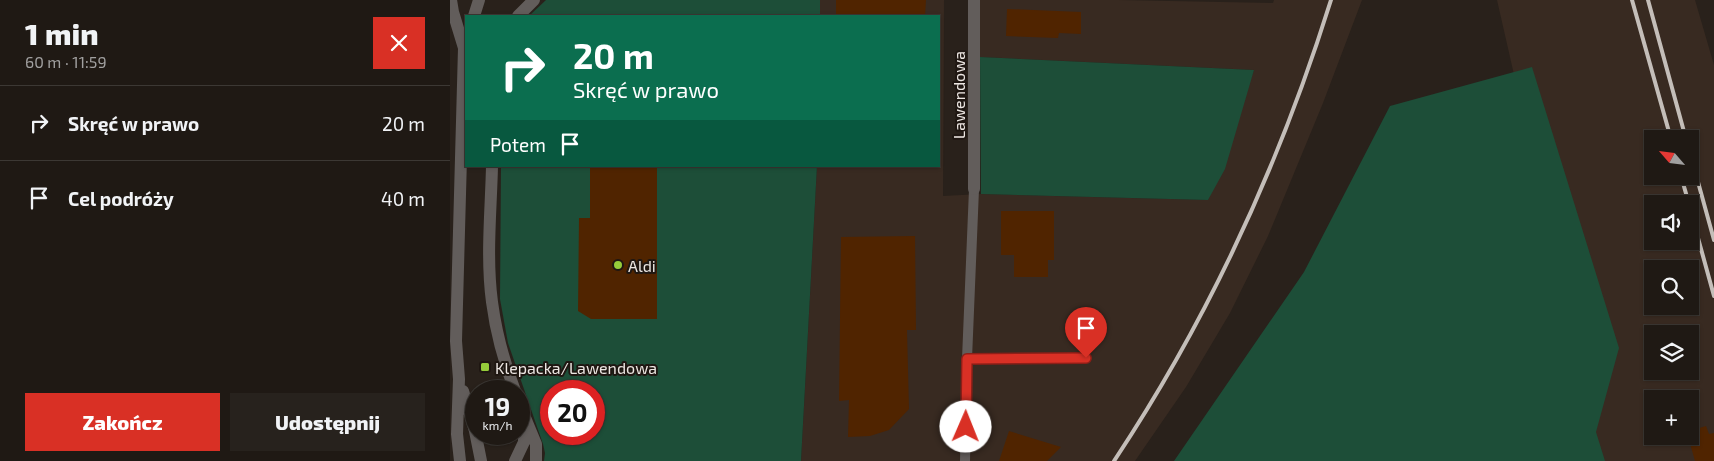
<!DOCTYPE html>
<html lang="pl">
<head>
<meta charset="utf-8">
<style>
	:root { --surface:#1f1914; --page:#27221d; --text:#f1f3f6; --muted:#a1a0a0; --line:#3c3834; --accent:#d93025 }
	body { margin:0; font-family:"Exo 2",sans-serif; background:var(--page); color:var(--text); height:100vh; display:flex; flex-direction:column; font-size:19px; white-space:nowrap }
	* { box-sizing:border-box; margin:0 }
	p { font-size:16px; color:var(--muted) }
	.icon { flex:none; width:28px; height:28px; fill:none; stroke:currentColor; stroke-width:2; stroke-linecap:round; stroke-linejoin:round }
	.map { position:relative; flex:1; overflow:hidden }
	.sheet { display:flex; flex-direction:column; background:var(--surface); width:450px }
	.sheet>* { flex:none }
	.top-card { position:absolute; left:15px; top:15px; width:475px; height:152px; border-radius:0px; box-shadow:0 1px 4px #0004,0 0 0 1px var(--line); background:#0b6e4f; color:#fff; overflow:hidden }
	.needle { width:32px; rotate:298deg }
	.buttons { position:absolute; left:1194px; top:130px; display:grid; gap:10px }
	.buttons a { display:grid; place-items:center; width:55px; height:55px; border-radius:0px; background:var(--surface); box-shadow:0 1px 4px #0004,0 0 0 1px var(--line); font-size:25px }
	.speed { position:absolute; left:15px; top:380px; display:flex; gap:10px; font-size:25px; font-weight:700; text-align:center }
	.speed>* { display:grid; place-content:center; width:65px; height:65px; border-radius:50%; background:var(--surface); box-shadow:0 1px 4px #0004,0 0 0 1px var(--line); line-height:1 }
	.speed small { font-size:12px; font-weight:400 }
	.speed .limit { border:8px solid #d22; background:#fff; color:#111 }
	.pin { position:absolute; display:grid; place-items:center; width:42px; height:42px; color:#fff; margin:-51px -21px; border-radius:50% 50% 50% 0; rotate:-45deg; box-shadow:0 0 5px #0007 }
	.pin .icon { rotate:45deg }
	.me { position:absolute; width:55px; margin:-28px; rotate:1deg; stroke-linejoin:round; filter:drop-shadow(0 0 4px #0008) }
	.turn { display:flex; align-items:center; gap:18px; height:105px; padding:0 25px; font-size:22px }
	.turn .icon { width:65px; height:65px; stroke-width:2.5 }
	.turn b { display:block; font-size:35px; line-height:42px }
	.then { display:flex; align-items:center; height:48px; padding:0 25px; background:#0003; gap:10px; font-size:19px }
	.round { display:grid; place-items:center; flex:none; width:52px; height:52px; border-radius:0px; background:var(--page) }
	.headline { display:flex; align-items:center; justify-content:space-between; height:85px; padding:0 25px }
	h1 { font-size:30px; font-weight:800; line-height:38px }
	.cta { display:flex; gap:10px; margin-top:auto; padding:10px 25px }
	.cta a { flex:1; height:58px; border-radius:0px; background:var(--accent); color:#fff; font-size:20px; font-weight:800; line-height:58px; text-align:center }
	.cta a+a { background:var(--page); color:var(--text) }
	ul { padding:0; list-style:none }
	li { display:flex; align-items:center; gap:15px; height:75px; padding:0 25px; border-top:1px solid var(--line) }
	li div { flex:1 }
	li b { display:block; font-size:19px }
	li em { font-style:normal }
	main { display:flex; flex:1; min-height:0 }
	.map>svg:first-child { display:block }
	.built { fill:#382a21; fill-rule:evenodd }
	.green { fill:#1d4e38; fill-rule:evenodd }
	.building { fill:#502400 }
	.lines { fill:none; stroke-linecap:round; stroke-linejoin:round }
	.service { stroke:#625d5b; stroke-width:10 }
	.minor { stroke:#625d5b; stroke-width:12 }
	.tertiary { stroke:#625d5b; stroke-width:12 }
	.rail { stroke:#c4beb9; stroke-width:4 }
	.route-casing { stroke:#8d1f18; stroke-width:12 }
	.route { stroke:#d93025; stroke-width:9 }
	.poi-dot { fill:#96cc3a; stroke:#1f1712; stroke-width:2 }
	.labels { text-anchor:middle; dominant-baseline:central; stroke-width:4; stroke-linejoin:round; paint-order:stroke }
	.street-label { font-size:16px; fill:#ede7e3; stroke:#1f1712 }
	.poi-label { font-size:16px; fill:#ede7e3; stroke:#1f1712; text-anchor:start }
</style>
</head>
<body>
<main>
<section class="sheet">
<div class="headline"><div><h1>1 min</h1><p>60 m · 11:59</p></div><a class="round" style="background:#d93025;color:#fff"><svg class="icon" aria-label="close" viewBox="0 0 24 24"><path d="M6 6l12 12M18 6L6 18"/></svg></a></div>
<ul>
<li><svg class="icon" aria-label="right" viewBox="0 0 24 24"><path d="M7 20v-9h11M14 6l5 5-5 5"/></svg><div><b>Skręć w prawo</b></div><em>20 m</em></li>
<li><svg class="icon" aria-label="arrive" viewBox="0 0 24 24"><path d="M6 21V4h12l-3 4 3 4H6"/></svg><div><b>Cel podróży</b></div><em>40 m</em></li>
</ul>
<div class="cta"><a>Zakończ</a><a>Udostępnij</a></div>
</section>
<div class="map">
<svg width="1264" height="461" viewBox="0 0 1264 461">
	<rect width="100%" height="100%" fill="#29211b"/>
	<path class="built" d="M370 0H494L493 196 531 194 758 200 804 70 530 57V0H669L823 3 824 0H912L873 103 818 236 780 313 736 387 685 461H351L367 166H489V16H370Z
		M1047 0H1245L1264 65V461H1152ZM1202 139H1240V176H1202ZM1202 204H1240V241H1202ZM1202 269H1240V306H1202ZM1202 334H1240V371H1202ZM1202 399H1240V436H1202Z"/>
	<path class="green" d="M96 0H370V16H79Z
		M530 57 804 70 775 169 758 200 531 194Z
		M1082 67 1169 348 1146 432 1155 461H724L854 272 940 106Z
		M51 166H367L351 461H94L95 453 93 444 58 343 50 299ZM101 391H144V434H101Z"/>
	<path class="building" d="M386 0H476L475 16H386Z
		M557 9 631 12V34L609 33 608 38 556 36Z
		M140 166H207V319H141L128 311 129 218H140Z
		M551 211H604V260H598V277H564V255H551Z
		M465 236 466 330H457L459 409 439 430 420 436 398 437 399 400 389 401 391 237Z
		M1256 426 1259 434 1264 433V461H1245L1239 440 1245 438 1243 430Z
		M559 431 611 447 597 461H549Z"/>
	<g class="lines">
		<path class="service" d="M517 359 635 358
			M515 461 517 359 524 189"/>
		<path class="minor" d="M524 0V189
			M68 16 84 0
			M42 166C41 211 36 257 42 302 46 333 54 362 65 391
			M69 403 86 444V461
			M65 461 74 442V423"/>
		<path class="tertiary" d="M1 0 3 12 14 48
			M24 16 29 0
			M13 391 25 431 31 461
			M10 461 7 434 9 379 6 341 14 48 16 40"/>
		<path class="rail" d="M1182 0 1221 139
			M1198 0 1236 139
			M1240 153 1264 240
			M1231 176 1239 204
			M1240 209 1264 296
			M664 461C759 318 830 163 881 0"/>
	</g>
	<g class="lines">
		<g class="route-casing">
			<path id="route" d="M516 427 517 359 636 358"/>
		</g>
		<use href="#route" class="route"/>
	</g>
	<g class="poi-dot">
		<circle cx="168" cy="265" r="5"/>
		<rect x="30" y="362" width="10" height="10" rx="2.5"/>
	</g>
	<g class="labels">
		<g class="street-label">
			<text transform="translate(508 95) rotate(-90)">Lawendowa</text>
		</g>
		<g class="poi-label">
			<text x="178" y="265">Aldi</text>
			<text x="45" y="367">Klepacka/Lawendowa</text>
		</g>
	</g>
</svg>
<div class="buttons">
<a><svg class="needle" viewBox="-14 -14 28 28"><path d="M0-13l5 13h-10z" fill="#e53935"/><path d="M0 13l5-13h-10z" fill="#a1a0a0"/></svg></a>
<a><svg class="icon" aria-label="sound" viewBox="0 0 24 24"><path d="M4 9h4l5-4v14l-5-4H4zM17 9q2 3 0 6"/></svg></a>
<a><svg class="icon" aria-label="search" viewBox="0 0 24 24"><circle cx="10" cy="10" r="6"/><path d="M15 15l6 6"/></svg></a>
<a><svg class="icon" aria-label="layers" viewBox="0 0 24 24"><path d="M12 4l9 5-9 5-9-5zM3 14l9 5 9-5"/></svg></a>
<a>+</a>
</div>
<div class="speed"><div>19<small>km/h</small></div><div class="limit">20</div></div>
<div class="pin" style="left:636px;top:358px;background:#d93025"><svg class="icon" aria-label="arrive" viewBox="0 0 24 24"><path d="M6 21V4h12l-3 4 3 4H6"/></svg></div>
<svg class="me" style="left:516px;top:427px" viewBox="-20 -20 40 40"><circle r="19" fill="#fff"/><path d="M0-13L10 11 0 6-10 11z" fill="#d93025"/></svg>
<div class="top-card">
<div class="turn"><svg class="icon" aria-label="right" viewBox="0 0 24 24"><path d="M7 20v-9h11M14 6l5 5-5 5"/></svg><div><b>20 m</b>Skręć w prawo</div></div>
<div class="then">Potem<svg class="icon" aria-label="arrive" viewBox="0 0 24 24"><path d="M6 21V4h12l-3 4 3 4H6"/></svg></div>
</div>
</div>
</main>
</body>
</html>
